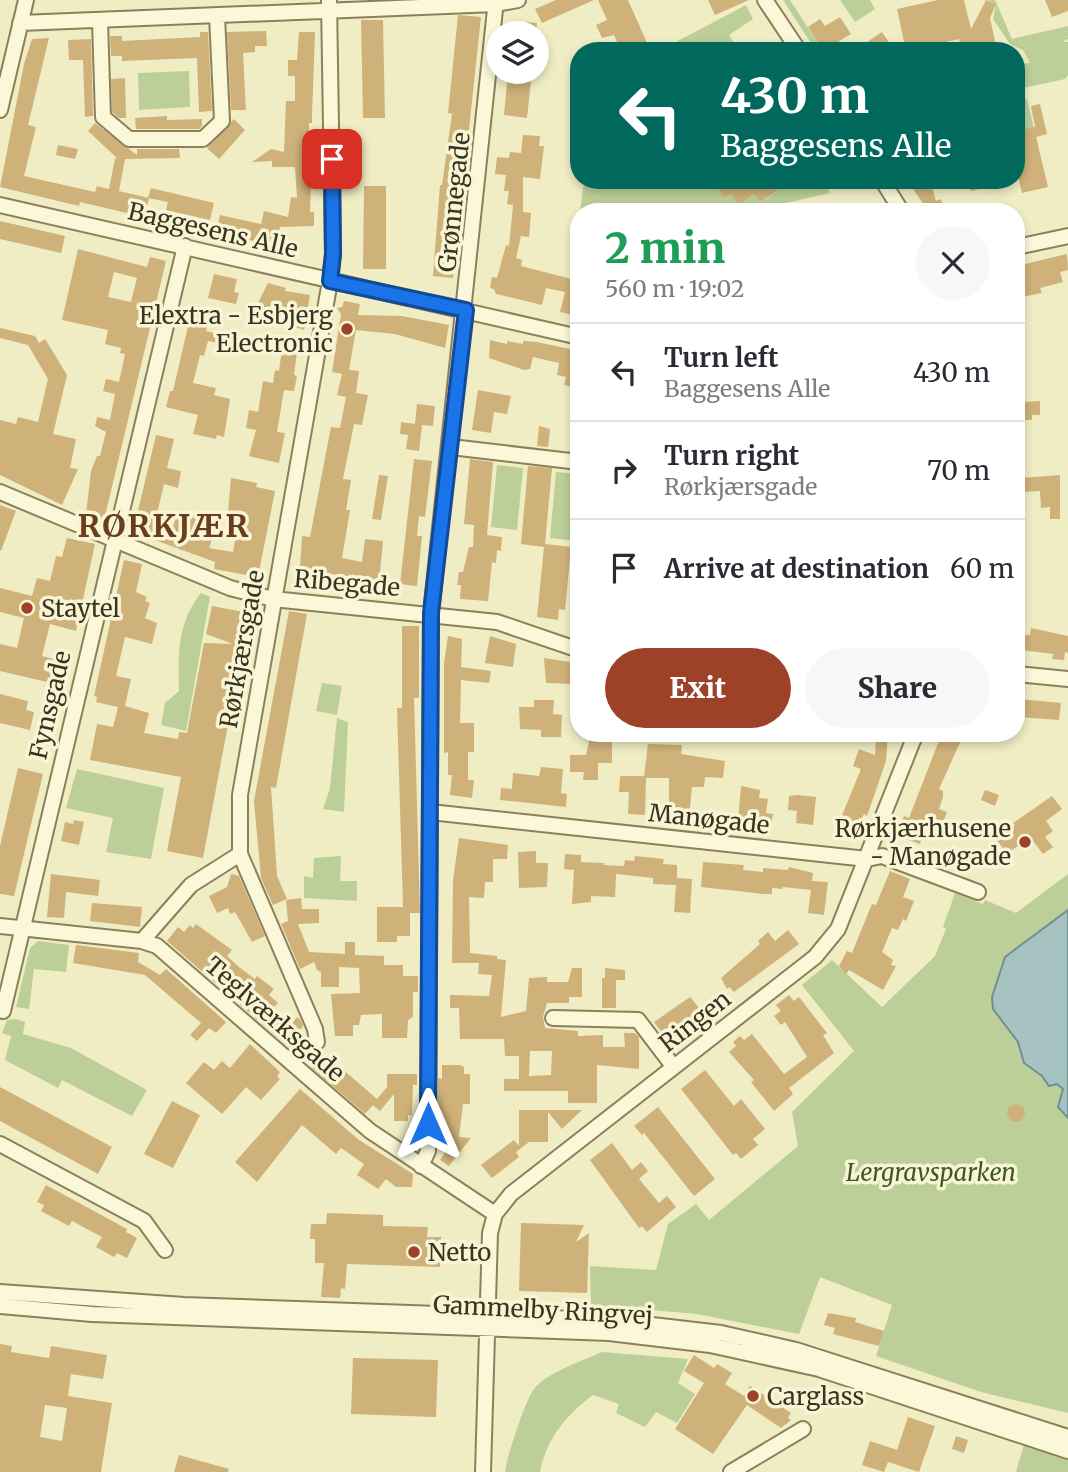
<!DOCTYPE html>
<html lang="en">
<head>
<meta charset="utf-8">
<style>
	:root { --surface:#fff; --page:#f7f7f7; --text:#2b2b33; --muted:#7c7c81; --line:#e1e1e2; --accent:#9d4228 }
	body { margin:0; font-family:Merriweather,serif; background:var(--page); color:var(--text); height:100vh; display:flex; flex-direction:column; font-size:26px; white-space:nowrap }
	* { box-sizing:border-box; margin:0 }
	p { font-size:23px; color:var(--muted) }
	.icon { flex:none; width:38px; height:38px; fill:none; stroke:currentColor; stroke-width:2; stroke-linecap:round; stroke-linejoin:round }
	.map { position:relative; flex:1; overflow:hidden }
	.details { position:absolute; left:570px; top:203px; width:455px; height:539px; display:flex; flex-direction:column; background:var(--surface); border-radius:28px; box-shadow:0 4px 10px #0003 }
	.details>* { flex:none }
	.banner { position:absolute; left:570px; top:42px; width:455px; height:147px; border-radius:28px; box-shadow:0 4px 10px #0003; background:#00695c; color:#fff; overflow:hidden }
	.buttons { position:absolute; left:486px; top:21px; display:grid; gap:14px }
	.buttons a { display:grid; place-items:center; width:63px; height:63px; border-radius:50%; background:var(--surface); box-shadow:0 4px 10px #0003; font-size:35px }
	.pin { position:absolute; display:grid; place-items:center; width:60px; height:60px; color:#fff; margin:-30px; border-radius:14px; box-shadow:0 4px 10px #0006 }
	.me { position:absolute; width:77px; margin:-38px; rotate:0deg; stroke-linejoin:round; filter:drop-shadow(0 0 5px #0008) }
	.turn { display:flex; align-items:center; gap:24px; height:147px; padding:0 35px; font-size:32px }
	.turn .icon { width:91px; height:91px; stroke-width:2.5 }
	.turn b { display:block; font-size:49px; line-height:60px }
	.round { display:grid; place-items:center; flex:none; width:74px; height:74px; border-radius:37px; background:var(--page) }
	.summary { display:flex; align-items:center; justify-content:space-between; height:119px; padding:0 35px }
	h1 { font-size:42px; font-weight:800; line-height:52px; color:#1e9e55 }
	.cta { display:flex; gap:14px; margin-top:auto; padding:14px 35px }
	.cta a { flex:1; height:80px; border-radius:42px; background:var(--accent); color:#fff; font-size:28px; font-weight:800; line-height:80px; text-align:center }
	.cta a+a { background:var(--page); color:var(--text) }
	ul { padding:0; list-style:none }
	li { display:flex; align-items:center; gap:21px; height:98px; padding:0 35px; border-top:2px solid var(--line) }
	li div { flex:1 }
	li b { display:block; font-size:26px }
	li em { font-style:normal }
	.map>svg:first-child { display:block }
	.green { fill:#bccf98 }
	.water { fill:#a7c3c1; stroke:#6d9291; stroke-width:2 }
	.building { fill:#cfb17a; fill-rule:evenodd }
	.lines { fill:none; stroke-linecap:round; stroke-linejoin:round }
	.minor-casing { stroke:#8c805a; stroke-width:18 }
	.minor { stroke:#faf8d9; stroke-width:14 }
	.route-casing { stroke:#114b97; stroke-width:18 }
	.route { stroke:#1a73e8; stroke-width:12 }
	.poi-dot { fill:#9d4228; stroke:#f7f5d5; stroke-width:2.5 }
	.labels { text-anchor:middle; dominant-baseline:central; stroke-width:7; stroke-linejoin:round; paint-order:stroke }
	.street-label { font-size:24px; fill:#3b331f; stroke:#f7f5d5 }
	.poi-label { font-size:24px; fill:#3b331f; stroke:#f7f5d5; text-anchor:start }
	.park-label { font-size:24px; font-style:italic; fill:#3f5825; stroke:#f7f5d5 }
	.district-label { font-size:32px; font-weight:bold; letter-spacing:2px; fill:#6a3e1c; stroke:#f7f5d5 }
</style>
</head>
<body>
<div class="map">
<svg width="1068" height="1472" viewBox="0 0 1068 1472">
	<rect width="100%" height="100%" fill="#f0edc5"/>
	<path class="green" d="M783 0H790L823 51H816Z
		M840 0H870L875 9 855 22Z
		M988 0H995L1012 39 1068 26V39L1062 42H1068V75L1065 79 1018 89 1017 64 1030 63 1023 50 1010 44 993 19 996 4Z
		M746 5 753 19 729 35 739 51H659Z
		M189 71 190 107 139 110 138 73Z
		M1027 99 1038 145 1024 148 1017 101Z
		M584 180H712L724 198 731 194 738 204 754 194 761 202 794 180H822L830 193 746 212H580Z
		M497 465 523 468 517 530 491 527Z
		M556 472 579 474 576 541 550 538Z
		M201 593 210 597 186 731 161 725 165 703 179 691C178 654 177 623 201 593Z
		M322 683 342 686 337 715 316 711Z
		M337 718 348 722 344 812 323 809 330 788Z
		M77 769 164 788 151 859 106 852 113 818 66 808Z
		M341 856 340 881H357V901L304 898V876L313 878 314 858Z
		M1068 874V1413L981 1392 876 1356 892 1305 820 1277 799 1334 697 1314 591 1305 590 1266 656 1270 668 1224 696 1204 709 1220 798 1146 792 1112 854 1051 802 985 832 960 882 1007 935 956 946 929 943 927 955 893 983 904 985 900 1016 913Z
		M38 941 69 945 66 972 34 969 29 1009 16 1007 30 948Z
		M16 1019 25 1022 23 1034 71 1048 147 1090 132 1116 62 1080 58 1088 5 1060 11 1036 2 1033 7 1020Z
		M602 1352 688 1359 678 1383 695 1394 677 1423 656 1412 645 1427 616 1413 619 1404 593 1395C567 1414 546 1439 540 1472H505C507 1456 525 1401 534 1389 546 1373 584 1360 602 1352Z
		M1024 1444 1068 1460V1472H1016Z"/>
	<path class="water" d="M1068 910V1118L1058 1107 1063 1089 1057 1084 1049 1086 1042 1076 1024 1063 1018 1042 993 1009 992 997 1005 957Z"/>
	<path class="building" d="M556 0H594L542 23 535 9Z
		M598 0H628L648 45 626 51 623 45 619 47 614 35 602 38 596 25 607 20Z
		M708 0H749L715 15Z
		M938 0H964L971 29 986 0 996 4 990 18 997 51H961L959 39 906 51 897 9Z
		M1045 0H1068V11L1052 17Z
		M458 15 481 17 453 278 433 276 440 185H442L452 114 448 113Z
		M840 17 851 34 836 43 840 51H823L808 27 820 19 825 26Z
		M361 20H383L385 118H363Z
		M513 21 537 23 536 33H512Z
		M266 31 267 46H255V52L243 53 246 110H231L227 32Z
		M200 32H208L212 111 199 112 197 58 122 61V56H111L110 36H122V41L200 37Z
		M299 32H315L312 116V123H309V147H312L310 212H314V226L280 227 275 246 216 232 220 215 261 224 264 211 288 217 291 197 297 198 295 167H272V161L252 162 271 149 284 152 286 101H295V76H288V60H297Z
		M882 32 895 51H872L867 42Z
		M49 38 28 125 36 127 24 176 95 192 97 186 109 189 115 158 118 159 88 131 95 123 137 155V149H179L180 158 125 159 119 191 149 198 144 217 80 202 79 206 0 187 24 64 32 39Z
		M91 39 93 116 85 117 83 60H69L68 40Z
		M508 72H532L527 118 504 115Z
		M125 78 126 118H119L112 112 111 79Z
		M1040 104 1047 134 1036 137 1048 187 1022 193 1017 172V166H1021L1017 131 1035 127 1031 106Z
		M167 116V120L202 119V126L199 129H136L135 118Z
		M234 119 245 130 219 159 207 148Z
		M523 135 540 136 539 146H544L540 179 523 177V212L531 213 529 237 521 236 516 258 522 260 521 266 579 281 577 316 560 312 565 292 546 288 542 305 496 294 494 289 490 288 492 277 497 278 506 245 509 246 513 205 507 204 509 191H504L506 175 495 174 497 157 509 158 510 152 521 153Z
		M58 145 78 149 75 159 56 155Z
		M712 180H794L760 202 754 194 738 205 731 194 724 198Z
		M907 180H930L936 201 940 199 948 212H920L926 208Z
		M968 180H1000V184L971 191Z
		M364 186H386V269H363Z
		M151 188 214 203 210 220 166 210 168 202 148 198Z
		M0 221 65 236 61 253 0 239Z
		M78 249 147 267 150 257 166 261 104 520 86 515 91 471 97 456H100L106 432 95 426 97 417 110 420 115 394 103 391 106 379 119 382 125 354 120 353 121 348 105 344 108 330 62 320ZM114 272 137 278 131 302 108 297Z
		M1067 254 1068 270 1060 272 1063 282 1040 288 1042 293 1017 298V256L1023 255 1025 264Z
		M214 274 237 279 234 292 239 293 236 304 208 298Z
		M268 283 286 288 285 291 310 295 304 330 272 319 274 314 255 309Z
		M344 301 360 304 358 315 402 316 449 325 445 348 395 334 356 330 349 370 359 371 356 393 368 395 362 425 354 424 343 479 351 480 346 510H350L342 558 362 562 365 539 383 541 379 583 300 568 302 536 310 537 331 427 340 428 346 397 337 395 342 374 332 372 341 314 337 308 342 307Z
		M193 305 211 310 206 331 230 337 228 345 208 341 204 356 200 355 193 383 216 388 214 395 230 399 224 437 217 435 216 439 193 434 198 415 166 407 170 391H173Z
		M0 328 35 336 39 343 45 339 67 375 53 434 76 439 70 468 78 469 62 505 0 475V420L16 424 18 417 38 422 48 379 28 345 0 338Z
		M490 340 507 344V341L523 344V341L537 342 579 351 577 388 564 385 566 377 557 375 559 363 533 357 530 369 524 370 489 358Z
		M283 341 298 345 294 375 297 376 294 391 284 390 277 432 285 433 279 463 249 456 256 430 246 428 249 410 258 412 263 381 273 383 275 370 279 371Z
		M478 390 511 396 507 414 494 412 491 433 472 430Z
		M1040 401V415H1032V420H1017V408H1024V402Z
		M417 404 435 406 433 426 422 425 419 451 406 449 408 435 400 434 401 422 415 424Z
		M539 426 550 429 548 447 537 446Z
		M156 435 174 439 167 468 181 471 178 488 164 484 155 522 172 529 179 510 209 522 207 531 214 534 209 548 233 552 240 513 228 512 231 478 257 483 256 487 275 491 258 577 214 569 215 562 133 532Z
		M414 459 432 461 425 517 419 516 417 536H422L417 586 400 584Z
		M470 459 493 462 487 535 502 537 501 551 497 550 496 563 492 562 488 601 460 599 461 585H457L459 572H463L469 547H473L474 525 464 524Z
		M528 466 552 468 545 544 571 547 565 610 559 609 558 620 537 617 544 547 521 544Z
		M379 475 388 476 381 520 372 519Z
		M1060 475V519H1050V507L1041 508 1040 491 1022 492 1021 478Z
		M0 505 16 511 1 551 0 550Z
		M67 538 95 544 76 631 50 624 42 656 69 663 64 686 0 671V644L17 648 24 618 0 612V588L32 596 37 578 50 581 56 556 62 557Z
		M124 560 142 564 136 592 147 597 145 601 150 603 145 618 157 623 152 644 125 637 116 676 131 679 125 706 149 713 144 733 178 739 179 732 187 733 204 643 233 644 206 634 212 606 249 613 203 858 167 851 181 777 90 760 97 724 113 727 118 707 96 702 97 697 94 696Z
		M289 611 307 614 276 788 271 787 277 876 287 899 273 905 261 878 254 801Z
		M402 626H419V698H414L420 913H410V936H397V942H377V907H403L397 708H402Z
		M1031 628 1068 636V653L1065 652 1064 660 1052 659 1053 654 1022 650 1023 635H1030Z
		M448 636 462 639 461 667 491 671 489 683 461 680 460 723H474V752H468V780H474L472 798 450 795 452 775H448V752L444 753V663Z
		M490 636 516 644 513 667 485 663Z
		M544 658 576 663 575 684 546 683Z
		M0 694 28 701 26 710 34 712 30 730 0 723Z
		M1019 699 1061 703 1059 720 1018 717Z
		M534 700H554L553 714 562 715 561 737H541V730L520 729 519 707H534Z
		M591 733 612 736V763H598V780H583L584 772H570V755H586Z
		M876 733H888L886 761 867 816 864 814 852 837 836 830 861 769 853 766 859 749 875 755Z
		M942 733H961L962 738 939 789 943 791V797L939 809 947 812 940 831 926 826 920 844 897 836 904 816 909 818Z
		M648 744 682 745 681 754 725 761 723 778 705 777 704 787H692L689 817 669 816V778H646L645 815 628 814 629 792H619L620 776H644Z
		M541 767 563 769 561 793 567 794 566 807 500 800 501 788 512 789 513 773 539 776Z
		M18 768 43 774 14 896 0 894V846Z
		M741 786 760 790 759 798 768 799 766 813 773 814 771 825 738 822Z
		M985 790 999 795 995 806 981 800Z
		M798 795 816 797 813 825 796 823 797 811 788 810 789 796Z
		M1052 796 1062 809 1046 821 1053 831 1045 837 1053 847 1043 854 1030 837 1007 854 996 839 1015 825 1013 823Z
		M74 820 84 822 79 845 61 841 65 822 73 824Z
		M459 838 508 845 507 859H493V882H485L484 898 469 897 470 953 497 956V959L506 960 501 1017 526 1011 529 978 547 977V982H568L572 968H582V997H569V1003H547L543 1017 545 1028 578 1031V1036L603 1035V1047H625L624 1033H635L639 1037V1069L597 1065V1103H568V1091H504V1079H519V1056H505L504 1039H460L459 1008H450V995L489 996 492 975 478 974 479 963H452L453 880ZM530 1051H552L551 1075 529 1076Z
		M536 851V863H548L547 887 519 888 518 852Z
		M565 854 581 855V862L604 863V865L624 866 625 860 634 861 635 856 664 859 663 864 677 865V878L692 879 690 913 674 912 676 885 653 884V878L616 874 615 897 591 896V902L572 904 574 870 564 869Z
		M703 862 744 865 743 870 763 872V868L788 870 789 867 813 873 812 881 828 882 824 915 808 913 811 890 783 887 782 889 772 888V894H764L701 887Z
		M890 871 910 879 903 897 914 901 906 921 903 919 898 930 892 928 882 952 893 960 891 965 896 966 883 990 849 970 846 974 839 966 847 951 852 953 872 904 876 905Z
		M51 874 100 880 98 896 66 892 64 918 47 917Z
		M231 874 239 876 265 936 252 942 235 912 230 914 228 908 217 913 209 896 227 887Z
		M301 898 302 909H319V923L298 924 309 952 345 954V942H355V955L384 956V965H403V976H418V992H413V1017L408 1020 407 1038H382V1014L361 1015 359 1025H353V1036H335L331 994 360 993 359 968 339 967V987H321V972L317 970 314 962 300 969 281 924 288 921 286 900Z
		M92 903 142 907 140 927 90 921Z
		M196 924 232 950 227 956 239 967 255 979 257 976 274 989 269 995 278 1003 272 1009 291 1025 297 1017 301 1020 303 1026 298 1032 303 1036 291 1049 167 941 178 927 184 932 190 925 193 928Z
		M788 930 799 944 734 992 729 987 727 989 721 978 760 944 758 941 768 932 775 941Z
		M76 945 139 953 138 962 160 975 166 969 226 1022 216 1033 209 1028 197 1041 190 1035 201 1023 145 975 73 963Z
		M605 968 625 970V980H616V1008H602V978H605Z
		M789 995 794 1001 799 997 827 1033 823 1035 834 1053 789 1088 793 1094 774 1111 751 1082 754 1080 729 1052 736 1046 733 1042 740 1036 744 1040 752 1034 784 1074 807 1057 785 1022 781 1025 774 1016 781 1011 776 1005Z
		M690 997 705 1015 667 1039 654 1022Z
		M250 1044 280 1072 277 1076 280 1079 261 1100 246 1087 222 1114 186 1083 204 1062 214 1070 222 1061 230 1068Z
		M325 1054 377 1099 387 1087V1074H417V1085H413L412 1116 408 1115V1121H394V1094L380 1111 373 1105 365 1114 312 1068Z
		M442 1065H460L464 1067V1074H470V1104H463L459 1137 471 1138 449 1166 440 1160 454 1140H439L438 1137V1078L442 1079Z
		M705 1070 734 1106 741 1099 765 1129 753 1139 758 1145 741 1159 736 1153 733 1155 681 1089Z
		M0 1087 112 1147 98 1174 0 1121Z
		M300 1089 359 1140 413 1174 412 1187H396L386 1179 378 1189 357 1175 364 1164 341 1148 336 1154 302 1125 257 1182 235 1162Z
		M172 1101 200 1115 173 1168 144 1154Z
		M1007 1113a9 9 0 1 1 18 0a9 9 0 1 1-18 0Z
		M658 1107 715 1179 694 1196 644 1133 642 1135 634 1126Z
		M519 1110H582L562 1129 548 1112V1142H529L516 1152 519 1157 492 1178 481 1165 514 1140 519 1146Z
		M612 1143 632 1170 641 1162 648 1171 639 1179 659 1203 667 1196 676 1207 647 1232 642 1226 639 1228 590 1160Z
		M46 1185 127 1229 126 1232 137 1238 127 1258 117 1253 114 1257 96 1247 102 1237 72 1221 69 1226 41 1211 44 1205 37 1202Z
		M327 1213 383 1215V1226L428 1227 427 1237H441L440 1267 347 1264 345 1289 341 1288 340 1298 321 1297 324 1263H315V1239H310L311 1224H326Z
		M521 1223 584 1225 576 1242 589 1233 587 1293 519 1291Z
		M828 1313 856 1318 855 1322 884 1331 879 1346 833 1334 835 1328 824 1325Z
		M0 1344 12 1346 11 1352 49 1358 51 1346 107 1355 103 1379 71 1374 68 1396 112 1403 101 1472H0ZM45 1405 67 1408 62 1441 40 1437Z
		M694 1355 714 1368 717 1364 732 1373 725 1384 744 1396 750 1386 791 1413 788 1418 791 1420 781 1428 747 1405 713 1454 675 1429 704 1383 684 1371Z
		M353 1358 438 1360 436 1417 351 1414Z
		M908 1417 935 1426 919 1472 888 1462 884 1472 862 1465 870 1441 897 1450Z
		M956 1436 968 1440 964 1453 952 1449Z
		M179 1455 229 1469 228 1472H174Z"/>
	<g class="lines">
		<g class="minor-casing">
			<path id="minor" d="M765 0 799 51
				M100 21 103 117 129 139H203L222 121 217 16
				M20 23 496 4 518 0
				M0 110 26 0
				M882 180 902 212
				M0 205 579 337
				M1017 247 1068 236
				M451 447 579 462
				M0 492 230 588 273 599 497 622 579 650
				M1017 674 1068 679
				M430 812 867 859 882 856 978 892
				M0 926 142 941 157 946 370 1131 495 1214
				M142 941 191 885 240 854
				M3 1011 185 246
				M553 1018 638 1020 673 1066
				M317 1042 315 1029 240 854V795L330 281 333 254 329 0
				M0 1144 144 1221 165 1250
				M421 1166 428 1151 431 613 496 0
				M0 1292 184 1305 609 1320 721 1333 796 1350 1068 1437
				M0 1306 92 1314 609 1333 710 1345 819 1369 1068 1451
				M483 1472 490 1233 495 1214 511 1194 815 957 838 929 916 733
				M731 1472 803 1429"/>
		</g>
		<use href="#minor" class="minor"/>
	</g>
	<g class="lines">
		<g class="route-casing">
			<path id="route" d="M332 159 333 254 330 281 466 310 431 613 428 1124"/>
		</g>
		<use href="#route" class="route"/>
	</g>
	<g class="poi-dot">
		<circle cx="347" cy="329" r="7"/>
		<circle cx="27" cy="608" r="7"/>
		<circle cx="1025" cy="842" r="7"/>
		<circle cx="414" cy="1252" r="7"/>
		<circle cx="753" cy="1396" r="7"/>
	</g>
	<g class="labels">
		<g class="street-label">
			<text transform="translate(454 202) rotate(-84)">Grønnegade</text>
			<text transform="translate(213 230) rotate(13)">Baggesens Alle</text>
			<text transform="translate(347 583) rotate(5)">Ribegade</text>
			<text transform="translate(242 649) rotate(-80)">Rørkjærsgade</text>
			<text transform="translate(50 705) rotate(-77)">Fynsgade</text>
			<text transform="translate(709 819) rotate(6)">Manøgade</text>
			<text transform="translate(275 1019) rotate(41)">Teglværksgade</text>
			<text transform="translate(695 1021) rotate(-38)">Ringen</text>
			<text transform="translate(543 1310) rotate(3)">Gammelby Ringvej</text>
		</g>
		<g class="poi-label">
			<text x="333" y="315" text-anchor="end">Elextra - Esbjerg<tspan x="333" dy="28">Electronic</tspan></text>
			<text x="41" y="608">Staytel</text>
			<text x="1011" y="828" text-anchor="end">Rørkjærhusene<tspan x="1011" dy="28">- Manøgade</tspan></text>
			<text x="428" y="1252">Netto</text>
			<text x="767" y="1396">Carglass</text>
		</g>
		<g class="park-label">
			<text x="931" y="1172">Lergravsparken</text>
		</g>
		<g class="district-label">
			<text x="164" y="526">RØRKJÆR</text>
		</g>
	</g>
</svg>
<div class="buttons">
<a><svg class="icon" aria-label="layers" viewBox="0 0 24 24"><path d="M12 4l9 5-9 5-9-5zM3 14l9 5 9-5"/></svg></a>
</div>
<div class="pin" style="left:332px;top:159px;background:#d93025"><svg class="icon" aria-label="arrive" viewBox="0 0 24 24"><path d="M6 21V4h12l-3 4 3 4H6"/></svg></div>
<svg class="me" style="left:428px;top:1124px" viewBox="-20 -20 40 40"><path d="M0-17L14 15 0 8-14 15z" fill="#1a73e8" stroke="#fff" stroke-width="4"/></svg>
<div class="banner">
<div class="turn"><svg class="icon" aria-label="left" viewBox="0 0 24 24"><path d="M17 20v-9H6M10 6l-5 5 5 5"/></svg><div><b>430 m</b>Baggesens Alle</div></div>
</div>
<section class="details">
<div class="summary"><div><h1>2 min</h1><p>560 m · 19:02</p></div><a class="round"><svg class="icon" aria-label="close" viewBox="0 0 24 24"><path d="M6 6l12 12M18 6L6 18"/></svg></a></div>
<ul>
<li><svg class="icon" aria-label="left" viewBox="0 0 24 24"><path d="M17 20v-9H6M10 6l-5 5 5 5"/></svg><div><b>Turn left</b><p>Baggesens Alle</p></div><em>430 m</em></li>
<li><svg class="icon" aria-label="right" viewBox="0 0 24 24"><path d="M7 20v-9h11M14 6l5 5-5 5"/></svg><div><b>Turn right</b><p>Rørkjærsgade</p></div><em>70 m</em></li>
<li><svg class="icon" aria-label="arrive" viewBox="0 0 24 24"><path d="M6 21V4h12l-3 4 3 4H6"/></svg><div><b>Arrive at destination</b></div><em>60 m</em></li>
</ul>
<div class="cta"><a>Exit</a><a>Share</a></div>
</section>
</div>
</body>
</html>
